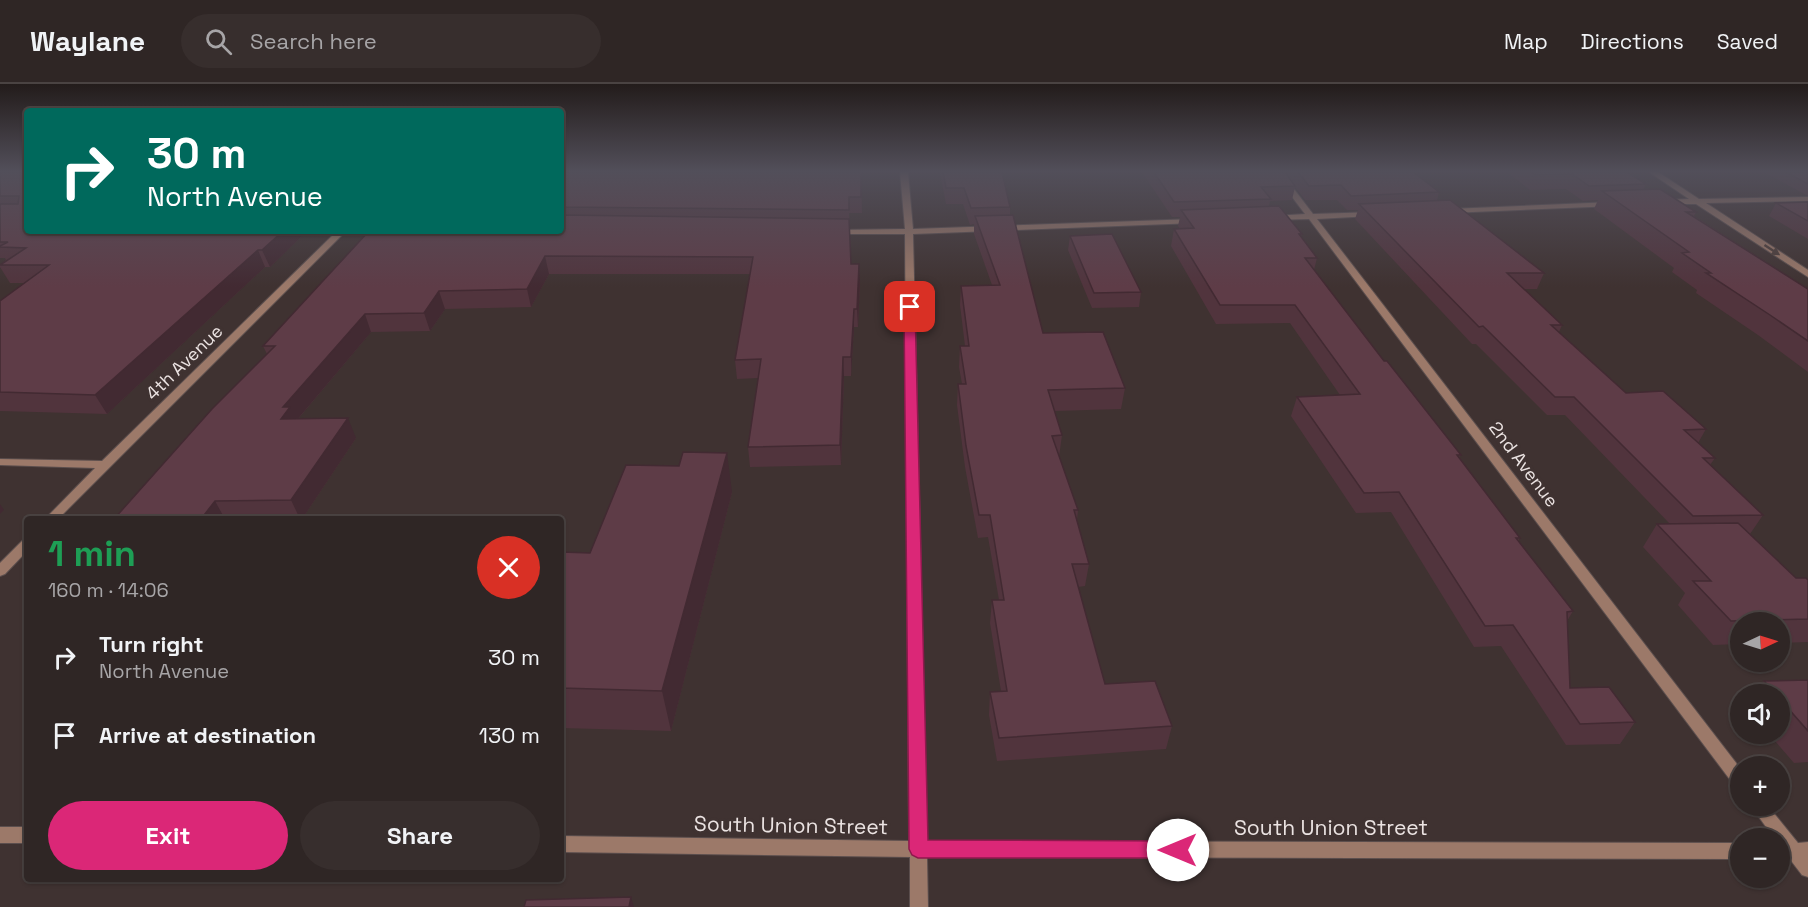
<!DOCTYPE html>
<html lang="en">
<head>
<meta charset="utf-8">
<style>
	:root { --surface:#2f2625; --page:#372e2d; --text:#f1f3f6; --muted:#a7a5a7; --line:#4a4342; --accent:#db2777 }
	body { margin:0; font-family:"Space Grotesk",sans-serif; background:var(--page); color:var(--text); height:100vh; display:flex; flex-direction:column; font-size:22px; white-space:nowrap }
	* { box-sizing:border-box; margin:0 }
	p { font-size:20px; color:var(--muted) }
	.icon { flex:none; width:33px; height:33px; fill:none; stroke:currentColor; stroke-width:2; stroke-linecap:round; stroke-linejoin:round }
	.map { position:relative; flex:1; overflow:hidden }
	.sheet { position:absolute; left:24px; top:432px; width:540px; height:366px; display:flex; flex-direction:column; background:var(--surface); border-radius:6px; box-shadow:0 2px 4px #0004,0 0 0 2px var(--line) }
	.sheet>* { flex:none }
	.top-card { position:absolute; left:24px; top:24px; width:540px; height:126px; border-radius:6px; box-shadow:0 2px 4px #0004,0 0 0 2px var(--line); background:#00695c; color:#fff; overflow:hidden }
	.needle { width:39px; rotate:86deg }
	.buttons { position:absolute; left:1730px; top:528px; display:grid; gap:12px }
	.buttons a { display:grid; place-items:center; width:60px; height:60px; border-radius:50%; background:var(--surface); box-shadow:0 2px 4px #0004,0 0 0 2px var(--line); font-size:30px }
	.pin { position:absolute; display:grid; place-items:center; width:51px; height:51px; color:#fff; margin:-26px; border-radius:12px; box-shadow:0 3px 9px #0006 }
	.me { position:absolute; width:66px; margin:-33px; rotate:270deg; stroke-linejoin:round; filter:drop-shadow(0 0 4px #0008) }
	.turn { display:flex; align-items:center; gap:21px; height:126px; padding:0 24px; font-size:27px }
	.turn .icon { width:78px; height:78px; stroke-width:2.5 }
	.turn b { display:block; font-size:42px; line-height:51px }
	.round { display:grid; place-items:center; flex:none; width:63px; height:63px; border-radius:32px; background:var(--page) }
	.head { display:flex; align-items:center; justify-content:space-between; height:102px; padding:0 24px }
	h1 { font-size:36px; font-weight:700; line-height:45px; color:#1e9e55 }
	.action { display:flex; gap:12px; margin-top:auto; padding:12px 24px }
	.action a { flex:1; height:69px; border-radius:36px; background:var(--accent); color:#fff; font-size:24px; font-weight:700; line-height:69px; text-align:center }
	.action a+a { background:var(--page); color:var(--text) }
	ul { padding:0; list-style:none }
	li { display:flex; align-items:center; gap:18px; height:78px; padding:0 24px }
	li div { flex:1 }
	li b { display:block; font-size:22px }
	li em { font-style:normal }
	header { display:flex; align-items:center; gap:36px; box-sizing:border-box; height:84px; padding:0 30px; background:var(--surface); border-bottom:2px solid var(--line) }
	header strong { font-size:28px }
	nav { display:flex; gap:33px; margin-inline-start:auto; font-size:21px }
	.search { width:420px; height:54px; background:var(--page); display:flex; align-items:center; gap:15px; box-sizing:border-box; padding:0 21px; border-radius:33px; color:var(--muted); font-size:22px }
	.map>svg:first-child { display:block }
	.lines { fill:none; stroke-linecap:round; stroke-linejoin:round }
	.minor-casing { stroke:#5b4e4d; stroke-width:2 }
	.minor { fill:#9c7969; fill-rule:evenodd }
	.wall { fill:#51343d }
	.shaded-wall { fill:#422a32 }
	.building { fill:#5e3c47; stroke:#422a32; stroke-width:1.5 }
	.oneway { fill:#4d3d39 }
	.route { fill:#db2777; stroke:#8e194d; stroke-width:1.5 }
	.labels { text-anchor:middle; dominant-baseline:central; stroke-width:6; stroke-linejoin:round; paint-order:stroke }
	.street-label { font-size:18px; fill:#ebe3e2; stroke:#3f3231 }
	.near-street-label { font-size:21px; fill:#ebe3e2; stroke:#3f3231 }
</style>
</head>
<body>
<header>
<strong>Waylane</strong>
<div class="search"><svg class="icon" aria-label="search" viewBox="0 0 24 24"><circle cx="10" cy="10" r="6"/><path d="M15 15l6 6"/></svg>Search here</div>
<nav><a>Map</a><a>Directions</a><a>Saved</a></nav>
</header>
<div class="map">
<svg width="1808" height="823" viewBox="0 0 1808 823">
	<rect width="100%" height="100%" fill="#3f3231"/>
	<g class="lines">
		<g class="minor-casing">
			<path id="minor" d="M900 88H908L913 145 1195 135 1199 137 1195 139 913 150 927 757 1740 759V775L927 773 928 823H910V773L561 768V752L909 757 905 150H835L831 148 835 146 905 145Z
				M1273 88H1281L1313 130 1375 128 1376 130 1372 132 1317 135 1740 684V703L1734 701 1309 135 1270 136V132H1273L1305 130Z
				M1649 88H1658L1699 115 1808 113V117L1706 119 1808 186V193L1696 120H1662L1661 118 1665 116 1689 115Z
				M1612 118 1616 120 1615 122 1449 129 1445 127 1449 125Z
				M337 147H346L58 435H45L95 384 0 381V375L102 377Z
				M27 455V467L5 490 0 492V479L23 456Z
				M1751 722H1768L1798 759 1808 758V793L1802 791 1789 774 1779 775V754H1774Z
				M0 743H27V759H0Z"/>
		</g>
		<use href="#minor" class="minor"/>
	</g>
	<path class="wall" d="M0 88 307 147 270 183H265L107 330 0 327V217L25 199H10L0 183V181L6 176 5 174H0Z
		M561 88H861L862 129H849L851 180 860 197 858 243H854L851 292H844L841 381 750 383 748 363 758 294 737 295 735 276 750 190H549L531 223 445 225 430 247 371 248 298 335 356 354 302 435H114L267 270 263 262 561 147Z
		M940 88H1002L1010 123V131L1043 249 1125 304 1121 325 1055 327 1062 351 1059 373 1078 426 1077 436 1089 480 1085 502 1078 503 1105 600 1172 642 1166 665 997 677 989 631 990 608 1001 607 990 539 992 516H999L988 453 978 454 965 383 957 321 958 300H962L959 283 960 262H965L960 221 961 202 992 201 974 150V140L970 141 963 120H946Z
		M1142 88H1413L1439 108 1437 117 1544 189 1537 205H1524L1562 241 1559 248 1626 309 1706 345 1698 359 1715 374 1710 381 1763 431 1750 450 1796 494 1808 496V558L1779 559V538H1740V560L1713 561 1678 521 1685 509 1643 463 1657 440H1670L1565 331H1547L1476 260H1472L1355 135 1358 126H1347L1337 116H1305L1295 103 1292 116 1270 117 1269 122 1302 150 1301 152 1317 174 1314 186 1384 277 1461 371 1459 373 1520 454 1518 457 1573 527 1567 537 1570 604 1635 638 1620 660 1566 661 1501 562 1474 563 1391 428 1356 429 1291 332 1297 313 1340 311 1290 239 1216 240 1171 162 1174 145H1180L1178 142 1180 133H1172Z
		M1507 88H1627L1646 100 1643 106 1696 128 1694 132 1808 205V288L1758 251 1696 209 1697 206 1672 188 1674 184 1594 125 1598 116 1583 117 1566 105 1530 106Z
		M1764 88H1808V112Z
		M1808 118V155L1769 132 1776 119Z
		M1070 152 1141 208 1139 223 1092 224 1068 166Z
		M732 408 671 647 561 644V468L590 469Z
		M1808 596V678L1794 679 1769 650H1779V610H1753L1764 597Z"/>
	<path class="shaded-wall" d="M283 147H307L270 183 262 166Z
		M258 166 265 183 107 330 95 311Z
		M545 172 549 190 531 223 527 205Z
		M859 180 860 197 858 243 857 225Z
		M439 207 445 225 430 247 424 229Z
		M854 225V243L851 292V273Z
		M365 230 371 248 296 337 281 335 283 323Z
		M843 273 844 292 841 381 840 361Z
		M348 334 356 354 302 435H300L291 416Z
		M727 369 732 408 671 647 662 607Z
		M215 417 225 435H201Z
		M0 420 4 426 0 430Z
		M631 813 634 823H629Z"/>
	<path class="building" d="M0 88H27V147H283L262 166H258L95 311 0 308V217L49 181H0L26 164 0 163V162L8 158H0V120H18L19 112H0Z
		M561 88H861V113H849V126L561 123Z
		M943 88H1002L1010 123 971 124 964 104H946Z
		M1154 88H1285L1295 102 1261 103 1271 115 1174 118Z
		M1298 88H1413L1439 108 1351 112 1341 101 1309 102Z
		M1531 88H1627L1646 100 1589 102 1572 90 1536 91Z
		M1786 88H1808V100Z
		M1660 105 1696 128H1686L1808 205V257L1770 231 1706 189H1711L1682 169 1689 168 1602 107Z
		M1450 116 1544 189H1507L1562 241H1551L1626 309 1663 307 1706 345 1684 346 1715 374H1703L1763 431 1693 432 1574 313H1555L1483 242 1479 243 1359 120Z
		M1808 118V137L1776 119Z
		M1279 122 1302 150H1299L1317 174H1305L1384 277H1387L1461 371H1457L1520 454H1516L1573 527 1567 528 1570 604 1609 603 1635 638 1580 640 1513 541 1485 542 1399 408 1364 409 1297 313 1360 310 1295 221H1220L1174 145 1194 144 1181 126Z
		M561 131 849 135 851 180H859L857 225H854L851 273H843L840 361 748 363 761 275 735 276 753 173 545 172 527 205 439 207 424 229 365 230 283 323H290L281 335 348 334 291 416 215 417 201 435H114L212 325 275 262H263L369 147H561Z
		M1013 131 1043 249 1103 248 1125 304 1048 306 1062 351 1052 352 1078 426H1074L1089 480H1072L1105 600 1155 597 1172 642 999 654 990 608 1007 607 992 516H1004L990 431H979L966 362 958 300H966L960 262H969L961 202 1000 201 975 132Z
		M1112 150 1141 208 1094 209 1070 152Z
		M683 368 727 369 662 607 561 604V468L590 469 626 381 679 382Z
		M1738 439 1796 494H1806L1808 496V535L1731 537 1693 497H1711L1657 440Z
		M1808 596V647L1779 614V610H1776L1764 597Z
		M631 813 629 823H524L526 816Z"/>
	<defs><path id="oneway-solid" d="M-6-.8H1V-3.2L6.5 0L1 3.2V.8H-6Z" transform="scale(1.5)"/></defs>
	<use class="oneway" href="#oneway-solid" transform="translate(1772 166) rotate(33)"/>
	<linearGradient id="sky" x2="0" y2="1"><stop stop-color="#231c1b"/><stop offset="0.43" stop-color="#524f5a"/><stop offset="1" stop-color="#524f5a" stop-opacity="0"/></linearGradient>
	<rect width="1808" height="203" fill="url(#sky)"/>
	<path class="route" d="M910 220 915 223 928 756 1178 757 1185 759 1188 766 1185 772 1178 774H918L912 771 909 765 904 223Z"/>
	<g class="labels">
		<g class="street-label">
			<text transform="translate(184 278) rotate(-44)">4th Avenue</text>
			<text transform="translate(1524 380) rotate(53)">2nd Avenue</text>
		</g>
		<g class="near-street-label">
			<text transform="translate(791 741) rotate(1)">South Union Street</text>
			<text x="1331" y="743">South Union Street</text>
		</g>
	</g>
</svg>
<div class="buttons">
<a><svg class="needle" viewBox="-14 -14 28 28"><path d="M0-13l5 13h-10z" fill="#e53935"/><path d="M0 13l5-13h-10z" fill="#a7a5a7"/></svg></a>
<a><svg class="icon" aria-label="sound" viewBox="0 0 24 24"><path d="M4 9h4l5-4v14l-5-4H4zM17 9q2 3 0 6"/></svg></a>
<a>+</a>
<a>−</a>
</div>
<div class="pin" style="left:910px;top:223px;background:#d93025"><svg class="icon" aria-label="arrive" viewBox="0 0 24 24"><path d="M6 21V4h12l-3 4 3 4H6"/></svg></div>
<svg class="me" style="left:1178px;top:766px" viewBox="-20 -20 40 40"><circle r="19" fill="#fff"/><path d="M0-13L10 11 0 6-10 11z" fill="#db2777"/></svg>
<div class="top-card">
<div class="turn"><svg class="icon" aria-label="right" viewBox="0 0 24 24"><path d="M7 20v-9h11M14 6l5 5-5 5"/></svg><div><b>30 m</b>North Avenue</div></div>
</div>
<section class="sheet">
<div class="head"><div><h1>1 min</h1><p>160 m · 14:06</p></div><a class="round" style="background:#d93025;color:#fff"><svg class="icon" aria-label="close" viewBox="0 0 24 24"><path d="M6 6l12 12M18 6L6 18"/></svg></a></div>
<ul>
<li><svg class="icon" aria-label="right" viewBox="0 0 24 24"><path d="M7 20v-9h11M14 6l5 5-5 5"/></svg><div><b>Turn right</b><p>North Avenue</p></div><em>30 m</em></li>
<li><svg class="icon" aria-label="arrive" viewBox="0 0 24 24"><path d="M6 21V4h12l-3 4 3 4H6"/></svg><div><b>Arrive at destination</b></div><em>130 m</em></li>
</ul>
<div class="action"><a>Exit</a><a>Share</a></div>
</section>
</div>
</body>
</html>
